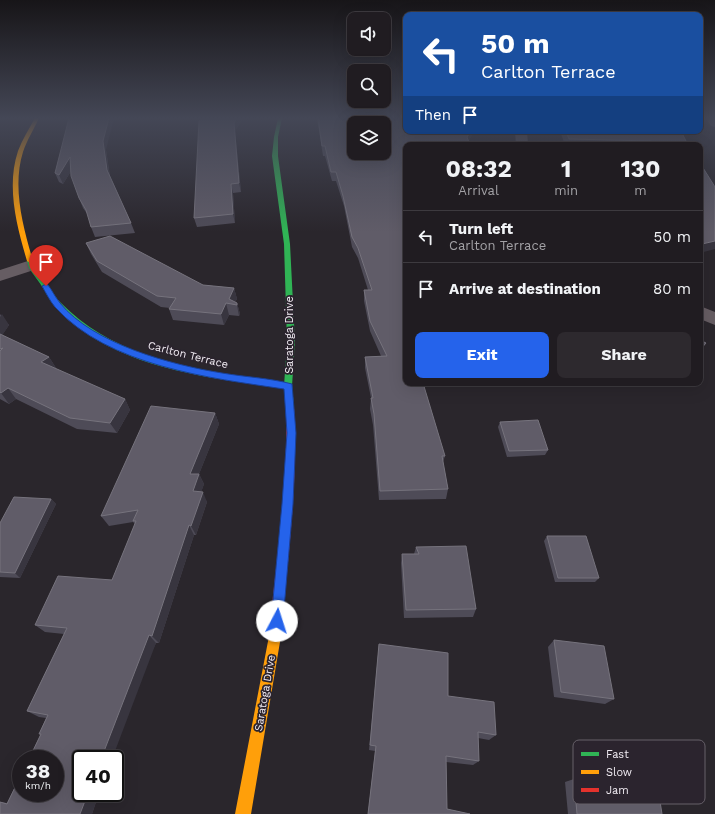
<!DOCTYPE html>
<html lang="en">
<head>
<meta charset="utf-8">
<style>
	:root { --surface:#201c21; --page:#2d292e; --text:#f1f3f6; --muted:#a2a1a5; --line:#3d3a3f; --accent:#2563eb }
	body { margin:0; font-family:"Work Sans",sans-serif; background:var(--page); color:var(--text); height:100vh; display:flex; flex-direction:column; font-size:15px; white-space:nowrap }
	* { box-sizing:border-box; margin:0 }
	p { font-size:13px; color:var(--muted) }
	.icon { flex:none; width:22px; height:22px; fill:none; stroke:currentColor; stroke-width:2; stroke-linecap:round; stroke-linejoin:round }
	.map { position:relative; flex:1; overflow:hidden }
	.drawer { position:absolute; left:403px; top:142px; width:300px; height:244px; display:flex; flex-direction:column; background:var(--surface); border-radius:8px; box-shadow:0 4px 16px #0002,0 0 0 1px var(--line) }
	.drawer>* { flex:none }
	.guide { position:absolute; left:403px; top:12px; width:300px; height:122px; border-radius:8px; box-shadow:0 4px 16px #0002,0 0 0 1px var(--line); background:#1a4fa0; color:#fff; overflow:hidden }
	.controls { position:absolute; left:347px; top:12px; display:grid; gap:8px }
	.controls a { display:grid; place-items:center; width:44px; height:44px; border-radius:8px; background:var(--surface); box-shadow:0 4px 16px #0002,0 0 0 1px var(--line); font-size:20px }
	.speed { position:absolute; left:12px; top:750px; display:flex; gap:8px; font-size:20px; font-weight:700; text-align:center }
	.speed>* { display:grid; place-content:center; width:52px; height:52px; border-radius:50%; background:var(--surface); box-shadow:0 4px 16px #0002,0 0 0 1px var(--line); line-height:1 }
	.speed small { font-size:10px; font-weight:400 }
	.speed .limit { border:2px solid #111; border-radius:6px; background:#fff; color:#111 }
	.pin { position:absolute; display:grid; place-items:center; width:34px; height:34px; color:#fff; margin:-41px -17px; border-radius:50% 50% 50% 0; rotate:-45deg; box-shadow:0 0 4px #0007 }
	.pin .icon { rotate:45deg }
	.me { position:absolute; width:44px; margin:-22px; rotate:5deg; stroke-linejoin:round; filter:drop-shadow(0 0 3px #0008) }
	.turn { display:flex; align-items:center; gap:14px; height:84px; padding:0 12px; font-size:18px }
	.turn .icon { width:52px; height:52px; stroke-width:2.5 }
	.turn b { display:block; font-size:28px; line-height:34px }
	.then { display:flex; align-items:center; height:38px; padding:0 12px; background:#0003; gap:8px; font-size:15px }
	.eta { display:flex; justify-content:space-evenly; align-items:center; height:68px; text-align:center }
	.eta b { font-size:24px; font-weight:700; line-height:28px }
	.button { display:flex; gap:8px; margin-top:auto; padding:8px 12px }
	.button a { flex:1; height:46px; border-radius:8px; background:var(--accent); color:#fff; font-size:16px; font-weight:700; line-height:46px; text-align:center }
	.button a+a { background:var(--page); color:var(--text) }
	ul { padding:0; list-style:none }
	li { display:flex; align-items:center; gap:12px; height:52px; padding:0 12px; border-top:1px solid var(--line) }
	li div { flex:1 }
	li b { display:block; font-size:15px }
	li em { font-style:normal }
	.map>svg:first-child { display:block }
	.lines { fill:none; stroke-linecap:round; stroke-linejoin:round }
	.street { fill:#665d63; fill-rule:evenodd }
	.fast { fill:#30b455; fill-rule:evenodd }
	.slow { fill:#ff9f0a; fill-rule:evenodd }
	.jam { fill:#e5322d; fill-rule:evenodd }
	.wall { fill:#4e4b57 }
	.shaded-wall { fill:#38353f }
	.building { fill:#605c68; stroke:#76737d; fill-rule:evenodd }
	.route { fill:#2563eb; stroke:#184099 }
	.labels { text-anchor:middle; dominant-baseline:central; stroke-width:3.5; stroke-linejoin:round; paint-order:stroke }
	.street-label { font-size:11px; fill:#f1ecf3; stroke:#2b242e }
	.key { fill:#2b242e; stroke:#666069; stroke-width:1 }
	.key-label { font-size:11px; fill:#f1ecf3 }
</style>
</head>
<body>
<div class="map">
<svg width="715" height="814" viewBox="0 0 715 814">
	<rect width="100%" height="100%" fill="#2a262c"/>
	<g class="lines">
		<path class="street" d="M706 118H715V127L711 126Z
			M515 131H527L528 145H516Z
			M31 260 37 261 39 265 37 269 0 281V270Z
			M700 306 715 312V325L700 319Z"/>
		<path class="fast" d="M278 118H282L278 137V156L290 244 295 342 292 386 294 407 290 410 286 407 284 386 287 342 284 244 272 156 274 137Z
			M30 259C34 261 54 297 61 303 108 351 174 366 238 376L242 379 238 382C173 372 101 357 55 306 50 301 47 294 43 288 39 281 33 275 29 268L27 261Z"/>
		<path class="slow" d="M35 118H39C34 129 27 140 23 152 12 187 23 227 33 261L30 263 27 261C17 227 6 187 18 151 22 140 29 129 35 118Z
			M238 376 288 383 292 386 288 389 235 381 234 379 235 377Z
			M278 599 282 601 284 605 281 636 251 814H235L269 636 272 605 274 601Z"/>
		<path class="jam" d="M290 404 294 407C298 473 290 539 284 605L282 609 278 611 274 609 272 605C279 539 288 474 286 407Z"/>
	</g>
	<path class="wall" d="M203 118H243L235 131 241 192 233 193 235 223 197 227 194 218Z
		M317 118H406L474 132 468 141 406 145V383L445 456 443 462 448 489 446 499 379 500 373 425 370 409 371 398 365 368V357L381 356 370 331 364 301V290H368L358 258 352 247 344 206 336 181H332L325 156H323Z
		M560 131H681L688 145H565Z
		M106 150 110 176 131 223 135 233 95 237 91 227 88 215 83 208 79 198 71 171 63 184 59 182 55 173Z
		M86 243 203 285 234 288 237 299 235 302 237 303 240 314 239 316 229 315 224 325 173 320 169 309 170 308 161 307 102 272 91 254Z
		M0 314 9 325 2 335 49 357 56 368 55 369 125 399 130 410 117 433 77 429 16 399 9 404 0 399Z
		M215 413 219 424 199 474 204 484 201 492 207 502 196 535H194L159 643H156L81 793H99L92 814H0V802L7 803 41 734H39L46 718 39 717 27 711 64 634 45 632 35 625 112 580 135 524 133 522 109 526 101 516Z
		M500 422 548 450 545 455 507 457 498 427Z
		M51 499 56 504 20 578 0 577V523Z
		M547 536 599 578 595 582H555L544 541Z
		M416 547 476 609 473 617 404 618 401 563 402 554H414Z
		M554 640 614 699 605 704 554 697 548 647Z
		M379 644 448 696 496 735 489 740 478 738 479 761 473 765 446 762 447 809 470 814H368L375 751 369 750Z
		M574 779 662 814H568L565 782Z"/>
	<path class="shaded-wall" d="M109 118H114L106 150 110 179 107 170 103 141Z
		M237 118H243L235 131 241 192 239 183 234 123Z
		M471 131H475L466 145 467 137Z
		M70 157 74 166 63 184 59 175Z
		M231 184 233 193 235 223 233 214Z
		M715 241V249L700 253V247L702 244Z
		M234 288 237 299 234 304 229 299Z
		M226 303 229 315 224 325 221 314Z
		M237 303 240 314 239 316 237 305Z
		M2 314 9 325 0 339V317Z
		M49 357 56 368 49 374 41 362Z
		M8 388 16 399 9 404 1 393Z
		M125 399 130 410 117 433 110 423Z
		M215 413 219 424 195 484 190 474Z
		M199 474 204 484 198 501 193 491Z
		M203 492 207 502 196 535 191 526Z
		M51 499 56 504 20 578 15 573Z
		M189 525 194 535 159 643 152 636Z
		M149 635 156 643 112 759H101Z
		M88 793H99L92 814H80Z"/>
	<path class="building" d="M69 118H109L103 141 107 170 131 223 91 227 86 210 79 198 71 176 70 157 59 175 55 173Z
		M203 118H237L234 123 239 183 231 184 233 214 194 218 199 121Z
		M318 118H406V131H471L467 137 470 145H406V383H423L445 456H442L448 489 380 491 374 414 371 398H373L365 357 387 356 370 321 364 290H372L358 248 352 237 343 196 336 172H331L325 146H322ZM354 123H384V153H354Z
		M566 131H681L688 145H653L651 141 569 139Z
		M700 163 715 187V241L702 244 700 241Z
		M110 236 203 285 234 288 229 299 237 303V305L226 303 221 314 169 309 176 298 157 296 97 261 86 243Z
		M0 334 49 357 41 362 125 399 110 423 70 418 8 388 1 393 0 392V351L3 348 0 349Z
		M700 340 706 343 700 350Z
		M151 406 215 413 190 474H199L193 491 203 492 191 526 189 525 152 636 149 635 101 759H81V793H88L80 814H0V802L7 804 21 775V793H55V759H29L41 734H39L48 715 27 711 67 628 35 625 58 576 112 580 136 521H133L138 510 101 516Z
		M538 420 548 450 509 451 500 422Z
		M14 497 51 499 15 573 0 572V523Z
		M547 536H586L599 578H558Z
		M466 546 476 609 406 610 402 554H419L416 547Z
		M554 640 604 646 614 699 561 692Z
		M379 644 448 653V696L494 702 496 735 478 732 479 761 446 756 447 809 470 814H368L376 746 370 745Z
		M574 779 659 795 662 814H577Z"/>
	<linearGradient id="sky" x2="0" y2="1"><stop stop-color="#171518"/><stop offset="0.51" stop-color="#444756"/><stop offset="1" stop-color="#444756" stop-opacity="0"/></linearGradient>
	<rect width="715" height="232" fill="url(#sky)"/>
	<path class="route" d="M46 284 48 285C52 290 55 297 60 303 93 344 172 365 222 373 245 377 270 378 292 384L296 433 293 504 283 621 281 626 277 627 272 626 271 621 282 504 287 433 284 389C210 378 108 366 55 307 50 301 46 293 42 286Z"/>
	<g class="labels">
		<g class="street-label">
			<text transform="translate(289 335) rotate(-90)">Saratoga Drive</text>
			<text transform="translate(188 355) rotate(14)">Carlton Terrace</text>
			<text transform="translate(265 693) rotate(-80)">Saratoga Drive</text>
		</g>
	</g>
	<rect x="573" y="740" width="132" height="64" rx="6" class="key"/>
	<rect x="581" y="752" width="18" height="4" fill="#30b455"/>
	<rect x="581" y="770" width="18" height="4" fill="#ff9f0a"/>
	<rect x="581" y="788" width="18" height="4" fill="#e5322d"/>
	<g class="key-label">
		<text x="606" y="758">Fast</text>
		<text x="606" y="776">Slow</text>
		<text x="606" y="794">Jam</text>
	</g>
</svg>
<div class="controls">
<a><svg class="icon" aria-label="sound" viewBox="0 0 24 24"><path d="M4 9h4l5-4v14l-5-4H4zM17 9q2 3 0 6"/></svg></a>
<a><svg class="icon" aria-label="search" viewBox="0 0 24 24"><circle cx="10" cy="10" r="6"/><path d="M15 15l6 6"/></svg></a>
<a><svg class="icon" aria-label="layers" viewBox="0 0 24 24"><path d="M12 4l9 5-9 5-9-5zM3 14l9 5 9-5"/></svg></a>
</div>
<div class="speed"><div>38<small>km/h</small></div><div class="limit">40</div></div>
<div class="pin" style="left:46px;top:286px;background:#d93025"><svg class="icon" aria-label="arrive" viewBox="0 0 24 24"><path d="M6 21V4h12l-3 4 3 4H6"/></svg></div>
<svg class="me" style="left:277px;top:621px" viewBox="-20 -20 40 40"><circle r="19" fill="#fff"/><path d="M0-13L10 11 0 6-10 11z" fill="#2563eb"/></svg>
<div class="guide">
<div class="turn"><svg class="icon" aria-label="left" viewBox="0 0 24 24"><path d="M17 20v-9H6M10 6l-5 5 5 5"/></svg><div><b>50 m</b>Carlton Terrace</div></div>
<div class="then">Then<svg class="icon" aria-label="arrive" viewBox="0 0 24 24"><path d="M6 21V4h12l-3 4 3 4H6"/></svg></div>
</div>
<section class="drawer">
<div class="eta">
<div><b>08:32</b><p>Arrival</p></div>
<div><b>1</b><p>min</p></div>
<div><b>130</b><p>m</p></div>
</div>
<ul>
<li><svg class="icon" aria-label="left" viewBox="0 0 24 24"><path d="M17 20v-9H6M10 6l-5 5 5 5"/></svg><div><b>Turn left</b><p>Carlton Terrace</p></div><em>50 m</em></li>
<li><svg class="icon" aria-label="arrive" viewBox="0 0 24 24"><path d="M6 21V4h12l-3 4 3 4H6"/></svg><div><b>Arrive at destination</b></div><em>80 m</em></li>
</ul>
<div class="button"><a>Exit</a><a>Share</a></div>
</section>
</div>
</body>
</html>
